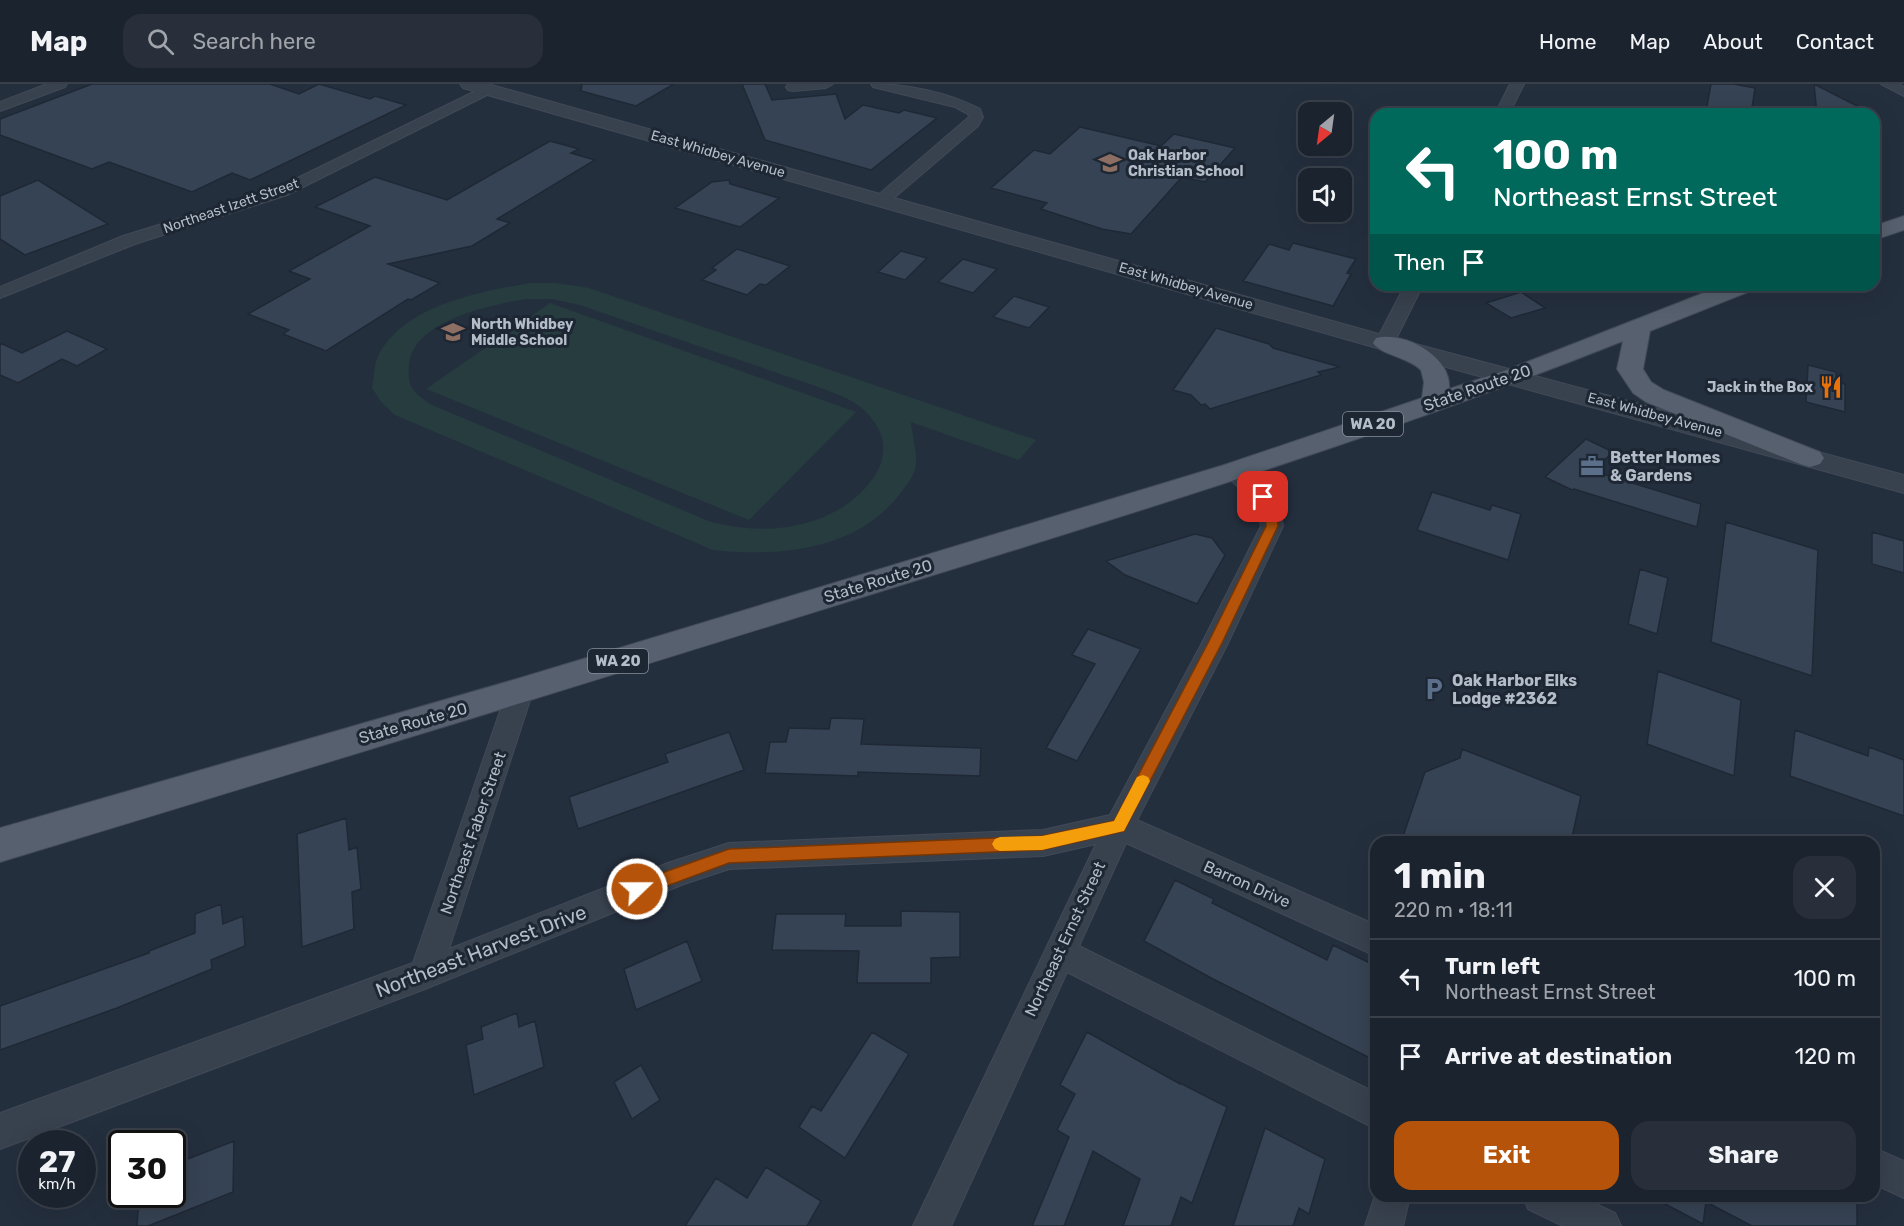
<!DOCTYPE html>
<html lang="en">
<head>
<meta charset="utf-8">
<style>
	:root { --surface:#1b232e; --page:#282f3a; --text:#f1f3f6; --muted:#a0a4aa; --line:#39404a; --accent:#b45309 }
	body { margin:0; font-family:Rubik,sans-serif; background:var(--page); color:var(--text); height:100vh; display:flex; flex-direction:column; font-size:22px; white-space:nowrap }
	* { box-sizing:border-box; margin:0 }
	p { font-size:20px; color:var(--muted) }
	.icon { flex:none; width:33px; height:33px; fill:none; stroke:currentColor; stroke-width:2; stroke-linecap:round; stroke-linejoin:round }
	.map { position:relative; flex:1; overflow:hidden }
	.panel { position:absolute; left:1370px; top:752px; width:510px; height:366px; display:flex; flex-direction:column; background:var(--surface); border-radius:18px; box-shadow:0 6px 24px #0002,0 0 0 2px var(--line) }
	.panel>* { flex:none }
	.hud { position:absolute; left:1370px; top:24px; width:510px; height:183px; border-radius:18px; box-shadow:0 6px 24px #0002,0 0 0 2px var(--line); background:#00695c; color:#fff; overflow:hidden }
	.needle { width:39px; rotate:209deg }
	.fabs { position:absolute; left:1298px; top:18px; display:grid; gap:12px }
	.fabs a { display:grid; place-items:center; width:54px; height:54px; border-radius:12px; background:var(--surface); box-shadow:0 6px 24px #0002,0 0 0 2px var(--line); font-size:30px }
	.speed { position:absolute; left:18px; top:1046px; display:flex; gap:12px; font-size:30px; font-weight:700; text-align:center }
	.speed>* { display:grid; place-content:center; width:78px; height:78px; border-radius:50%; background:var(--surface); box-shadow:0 6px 24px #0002,0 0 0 2px var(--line); line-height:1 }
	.speed small { font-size:15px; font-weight:400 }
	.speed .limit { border:3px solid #111; border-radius:9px; background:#fff; color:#111 }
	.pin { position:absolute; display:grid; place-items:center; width:51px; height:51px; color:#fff; margin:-26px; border-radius:12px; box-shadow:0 3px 9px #0006 }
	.me { position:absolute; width:66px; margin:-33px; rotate:68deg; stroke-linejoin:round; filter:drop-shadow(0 0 4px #0008) }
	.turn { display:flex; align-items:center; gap:21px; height:126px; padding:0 24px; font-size:27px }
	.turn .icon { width:78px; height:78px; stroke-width:2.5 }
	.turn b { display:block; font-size:42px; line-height:51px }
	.then { display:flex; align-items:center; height:57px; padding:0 24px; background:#0003; gap:12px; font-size:22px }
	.round { display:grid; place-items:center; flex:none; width:63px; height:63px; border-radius:18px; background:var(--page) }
	.head { display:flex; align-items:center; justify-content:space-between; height:102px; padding:0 24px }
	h1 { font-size:36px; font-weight:700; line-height:45px }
	.action { display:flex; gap:12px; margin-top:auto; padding:12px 24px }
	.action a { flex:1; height:69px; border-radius:18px; background:var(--accent); color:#fff; font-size:24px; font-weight:700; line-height:69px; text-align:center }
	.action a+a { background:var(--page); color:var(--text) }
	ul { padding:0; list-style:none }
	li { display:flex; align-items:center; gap:18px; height:78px; padding:0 24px; border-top:2px solid var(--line) }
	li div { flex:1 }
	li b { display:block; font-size:22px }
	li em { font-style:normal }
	header { display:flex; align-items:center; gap:36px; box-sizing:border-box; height:84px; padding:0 30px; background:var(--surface); border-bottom:2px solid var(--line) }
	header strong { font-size:28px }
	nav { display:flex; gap:33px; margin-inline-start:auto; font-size:21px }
	.search { width:420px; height:54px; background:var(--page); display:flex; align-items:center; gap:15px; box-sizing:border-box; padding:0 21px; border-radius:18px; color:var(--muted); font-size:22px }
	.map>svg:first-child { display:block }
	.green { fill:#263c3f; fill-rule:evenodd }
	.building { fill:#364354; stroke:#1f2835; stroke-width:1.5 }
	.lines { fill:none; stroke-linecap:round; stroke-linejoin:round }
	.minor-casing { stroke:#414a57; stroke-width:2 }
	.tertiary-casing { stroke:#414a57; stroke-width:2 }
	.primary-casing { stroke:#414a57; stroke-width:2 }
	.minor { fill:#38414e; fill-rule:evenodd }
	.tertiary { fill:#38414e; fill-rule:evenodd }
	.primary { fill:#56606e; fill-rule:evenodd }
	.route { fill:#b45309; stroke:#753606; stroke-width:1.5 }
	.slow { fill:#f59e0b }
	.labels { text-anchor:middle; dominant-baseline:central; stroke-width:6; stroke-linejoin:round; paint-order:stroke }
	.far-street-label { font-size:14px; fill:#b4bcc9; stroke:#1d2633 }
	.far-poi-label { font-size:14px; font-weight:bold; fill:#b4bcc9; stroke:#1d2633; text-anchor:start }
	.shield { fill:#1d2633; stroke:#878f9c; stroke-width:1.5 }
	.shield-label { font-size:15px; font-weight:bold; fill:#b4bcc9 }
	.street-label { font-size:16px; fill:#b4bcc9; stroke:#1d2633 }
	.poi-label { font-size:16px; font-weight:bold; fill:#b4bcc9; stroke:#1d2633; text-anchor:start }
	.near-street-label { font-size:20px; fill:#b4bcc9; stroke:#1d2633 }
</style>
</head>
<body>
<header>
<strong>Map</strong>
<div class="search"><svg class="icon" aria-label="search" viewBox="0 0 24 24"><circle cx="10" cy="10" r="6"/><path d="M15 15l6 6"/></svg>Search here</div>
<nav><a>Home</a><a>Map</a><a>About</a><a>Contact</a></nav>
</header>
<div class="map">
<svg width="1904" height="1142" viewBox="0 0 1904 1142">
	<rect width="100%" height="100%" fill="#242f3e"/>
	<path class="green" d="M530 199H556L589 204 1036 356 1019 376 911 338C912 351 917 366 916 379 916 390 906 402 899 411 855 467 779 473 713 466L395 331 382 319 372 304C374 294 374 281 378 272 404 221 479 208 530 199ZM526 215H552L580 221C646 244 712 267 778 289 796 296 844 310 858 321 902 356 883 396 843 423 803 448 755 449 711 438L432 321C414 309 407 304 409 282 412 236 491 221 526 215Z
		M550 219 856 328 749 436 426 305Z"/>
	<path class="building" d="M92 0H270L299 10 319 0 370 15 375 12 406 21 250 96 232 89 192 108 109 78 92 85 0 51V35Z
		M582 0H674L636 22 581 7Z
		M742 0H765L772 16 836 10 845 35 863 21 899 29 904 26 937 34 871 86 765 56Z
		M1711 0H1734L1755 4 1751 30H1721L1706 27Z
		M1814 0 1873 30H1817Z
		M1080 43 1161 62 1174 50 1235 64 1205 98 1182 93 1131 150 1102 145 1041 125 1047 119 991 104 1034 66 1050 70Z
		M550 57 579 65 571 69 595 76 497 135 510 139 472 162 388 180 440 199 411 216 408 215 326 267 283 250 289 246 248 230 310 195 289 187 370 142 315 123 375 93 447 116Z
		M38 96 108 140 25 171 0 155V112Z
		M729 96 730 100 779 114 740 143 675 124 712 98Z
		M1293 159 1356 175 1347 189 1351 190 1333 222 1243 197 1269 160 1289 166Z
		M737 165 790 182 766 201 760 200 747 211 702 196 716 186 712 184Z
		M901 167 927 174 905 196 878 188Z
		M963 175 997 185 973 209 938 198Z
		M1521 208 1545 224 1511 234 1486 219Z
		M1014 212 1049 223 1029 244 993 233Z
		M1216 244 1269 260 1273 264 1340 283 1318 288 1321 291 1210 325 1205 320 1201 321 1191 311 1173 306Z
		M67 247 107 265 77 282 62 275 18 299 0 291V259L22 269Z
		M1808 281 1836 288V298L1845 300V328L1806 318Z
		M1586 355 1613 368 1593 387 1701 420 1697 443 1574 405 1572 406 1545 393Z
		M1432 408 1490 426 1492 421 1521 430 1508 476 1417 446Z
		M1726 438 1818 466 1812 592 1711 558Z
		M1872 448 1904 457V489L1872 480Z
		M1195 450 1212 454 1225 471 1197 520 1125 491 1106 477Z
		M1640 485 1668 494 1657 550 1628 540Z
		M1088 545 1141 565 1077 677 1046 664 1095 580 1072 571Z
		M1658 587 1741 616 1734 692 1647 660Z
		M831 634 864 635 861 660 981 664 980 692 858 688V692L765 689 770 658H786L789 644 829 645Z
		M1795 646 1868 672 1869 663 1904 676V732L1790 692Z
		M729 648 744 686 578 745 569 713 668 678 665 670Z
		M1462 665 1581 712 1571 758H1401L1425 688 1460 674Z
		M346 734 349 766 357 763 361 805 352 808 354 845 302 863 297 750Z
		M1175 796 1214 815 1212 819 1327 876 1333 861 1376 882V977L1211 894 1144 857Z
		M221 820 223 840 243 832 245 862 211 876 212 885 117 924 0 966V922L149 869V867L195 849V830Z
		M901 827 960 828V873L931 874V899H857L859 867 772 866 776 830H846L845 842H901Z
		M687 857 702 897 636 926 624 885Z
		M517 929 519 943 535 937 544 983 474 1011 466 961 483 955 481 943Z
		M872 948 909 970 845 1074 799 1043 812 1022 821 1027Z
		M1087 948 1180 1000V999L1227 1023 1192 1119 1181 1113 1171 1142H1123L1140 1095 1093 1067 1064 1142H1032L1069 1053 1057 1046 1075 1010 1060 1001Z
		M641 981 660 1016 632 1035 614 998Z
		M1265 1044 1325 1075 1309 1130 1299 1124 1293 1142H1233Z
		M234 1057 233 1108 148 1142H137L139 1110H172V1081Z
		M766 1083 821 1117 807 1142H685L716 1094 747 1114Z
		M1650 1112H1857V1142H1752L1706 1118 1703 1140Z"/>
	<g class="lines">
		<g class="minor-casing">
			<path id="minor" d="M47 0H67L65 3 0 27V18Z
				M788 0H833L826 4 793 7 788 6 786 3Z
				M871 0C907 0 948 8 980 25L983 33 978 42 888 119 882 121 874 116 876 113 969 33 968 30 955 23 873 3Z
				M1510 0H1524L1509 30H1495Z
				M1881 0H1899L1904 3V12Z
				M488 1 493 2 495 5 493 8 287 111 135 160 0 214V203L123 152 275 105Z
				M1405 201H1423L1392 263H1378L1375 259Z
				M1234 381C1260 388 1280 416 1283 442L1228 559 1137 736 1376 841V872L1126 759 1079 862 1376 1009V1045L1067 888 951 1142H913L1096 760 1043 772 729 785 684 800 425 905 0 1065V1029L413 879 507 607 511 600 520 597 529 600 533 607 449 865 668 779 729 759 1043 746 1110 731 1202 559 1261 442 1255 420 1223 388 1226 383Z
				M1874 1064 1904 1077V1114L1874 1100Z
				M1376 1108V1112H1410L1403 1142H1365Z
				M1523 1112H1579L1615 1129 1621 1142H1563L1528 1125Z"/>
		</g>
		<g class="tertiary-casing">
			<path id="tertiary" d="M460 0H488L1393 254 1904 391V409L1377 264 463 4Z"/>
		</g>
		<g class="primary-casing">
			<path id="primary" d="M1904 132V146L1874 156V142Z
				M1724 201H1757L1753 206 1650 247 1643 285 1651 298 1664 306 1820 368 1824 374 1820 380 1810 383 1800 380 1646 318 1633 309 1617 285 1623 257C1387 351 1144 426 901 501 601 595 301 687 0 778V744L520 594 1224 381 1422 314 1424 298 1421 286C1408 273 1381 271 1373 259L1376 254C1404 247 1452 272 1449 305L1504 287Z"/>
		</g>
		<use href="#minor" class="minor"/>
		<use href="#tertiary" class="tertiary"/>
		<use href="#primary" class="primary"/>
	</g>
	<path class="route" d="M1263 409 1267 410 1277 425 1278 442 1222 559 1124 747 1042 766 729 779 637 813 631 811 629 805 631 800 729 765 1042 752 1114 737 1208 559 1266 442 1265 425 1257 413Z"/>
	<path class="slow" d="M1143 691 1148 693 1150 697 1124 747 1042 766 1000 767 995 765 992 760 995 755 1000 753 1042 752 1114 737 1137 693Z"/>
	<defs>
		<g id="school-bare" transform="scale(1.8)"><path d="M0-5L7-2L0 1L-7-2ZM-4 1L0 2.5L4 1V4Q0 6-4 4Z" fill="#8d6e63" stroke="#1d2633" stroke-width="2.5" paint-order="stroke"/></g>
		<g id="restaurant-bare" transform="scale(1.8)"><path d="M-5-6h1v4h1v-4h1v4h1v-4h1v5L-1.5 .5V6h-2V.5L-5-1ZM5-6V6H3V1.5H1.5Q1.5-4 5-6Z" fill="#e8710a" stroke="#1d2633" stroke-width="2.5" paint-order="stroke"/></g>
		<g id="office-bare" transform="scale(1.8)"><path d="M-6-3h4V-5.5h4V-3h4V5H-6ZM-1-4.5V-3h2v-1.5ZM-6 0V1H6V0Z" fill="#5c6f8a" stroke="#1d2633" stroke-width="2.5" paint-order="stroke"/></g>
		<g id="parking-bare" transform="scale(1.8)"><path d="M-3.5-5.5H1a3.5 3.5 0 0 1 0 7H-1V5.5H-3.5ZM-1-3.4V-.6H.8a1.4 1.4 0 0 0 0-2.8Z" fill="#5c6f8a" stroke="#1d2633" stroke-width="2.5" paint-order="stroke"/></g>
	</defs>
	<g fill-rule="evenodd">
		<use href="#school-bare" x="1110" y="79"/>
		<use href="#school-bare" x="453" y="248"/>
		<use href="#restaurant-bare" x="1831" y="303"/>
		<use href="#office-bare" x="1592" y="382"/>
		<use href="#parking-bare" x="1434" y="605"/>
	</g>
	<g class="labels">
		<g class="far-street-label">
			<text transform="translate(718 70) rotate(16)">East Whidbey Avenue</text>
			<text transform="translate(231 122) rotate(-19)">Northeast Izett Street</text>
			<text transform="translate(1186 202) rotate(16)">East Whidbey Avenue</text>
			<text transform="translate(1655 331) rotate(15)">East Whidbey Avenue</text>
		</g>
		<g class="far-poi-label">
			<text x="1128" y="71">Oak Harbor<tspan x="1128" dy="16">Christian School</tspan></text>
			<text x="471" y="240">North Whidbey<tspan x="471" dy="16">Middle School</tspan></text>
			<text x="1813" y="303" text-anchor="end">Jack in the Box</text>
		</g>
		<g class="shield">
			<rect x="1343" y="328" width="60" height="24" rx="4.5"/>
			<rect x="588" y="565" width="60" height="24" rx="4.5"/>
		</g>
		<g class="shield-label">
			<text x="1373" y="340">WA 20</text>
			<text x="618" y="577">WA 20</text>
		</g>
		<g class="street-label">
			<text transform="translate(1477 304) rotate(-19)">State Route 20</text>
			<text transform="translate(878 497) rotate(-17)">State Route 20</text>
			<text transform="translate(413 639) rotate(-16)">State Route 20</text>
			<text transform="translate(473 749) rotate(-71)">Northeast Faber Street</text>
			<text transform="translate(1247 800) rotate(24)">Barron Drive</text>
			<text transform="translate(1065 855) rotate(-65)">Northeast Ernst Street</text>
		</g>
		<g class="poi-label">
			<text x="1610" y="373">Better Homes<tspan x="1610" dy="18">&amp; Gardens</tspan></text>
			<text x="1452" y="596">Oak Harbor Elks<tspan x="1452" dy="18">Lodge #2362</tspan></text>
		</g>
		<g class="near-street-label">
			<text transform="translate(481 867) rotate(-21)">Northeast Harvest Drive</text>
		</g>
	</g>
</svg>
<div class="fabs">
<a><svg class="needle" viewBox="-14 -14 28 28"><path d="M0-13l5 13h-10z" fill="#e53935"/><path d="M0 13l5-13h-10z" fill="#a0a4aa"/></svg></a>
<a><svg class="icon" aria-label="sound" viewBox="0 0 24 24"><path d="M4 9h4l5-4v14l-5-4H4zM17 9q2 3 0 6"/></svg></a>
</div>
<div class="speed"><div>27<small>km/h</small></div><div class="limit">30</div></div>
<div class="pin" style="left:1263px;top:413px;background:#d93025"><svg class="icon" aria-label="arrive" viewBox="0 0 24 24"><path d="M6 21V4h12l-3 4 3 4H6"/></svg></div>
<svg class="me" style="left:637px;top:805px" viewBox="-20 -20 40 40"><circle r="17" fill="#b45309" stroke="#fff" stroke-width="3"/><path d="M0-11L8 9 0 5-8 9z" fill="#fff"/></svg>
<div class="hud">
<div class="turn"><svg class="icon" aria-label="left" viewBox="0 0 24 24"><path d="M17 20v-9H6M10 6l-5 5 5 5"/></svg><div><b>100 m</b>Northeast Ernst Street</div></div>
<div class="then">Then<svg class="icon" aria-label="arrive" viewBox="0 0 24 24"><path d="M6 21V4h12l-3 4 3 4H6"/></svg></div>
</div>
<section class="panel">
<div class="head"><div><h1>1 min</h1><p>220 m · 18:11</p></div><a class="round"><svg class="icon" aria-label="close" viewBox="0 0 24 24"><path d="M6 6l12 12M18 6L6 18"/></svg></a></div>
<ul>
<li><svg class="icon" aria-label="left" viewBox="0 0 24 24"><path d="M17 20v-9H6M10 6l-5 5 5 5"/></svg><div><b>Turn left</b><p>Northeast Ernst Street</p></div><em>100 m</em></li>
<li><svg class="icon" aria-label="arrive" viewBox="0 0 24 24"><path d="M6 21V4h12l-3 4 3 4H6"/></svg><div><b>Arrive at destination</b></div><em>120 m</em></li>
</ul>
<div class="action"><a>Exit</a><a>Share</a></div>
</section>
</div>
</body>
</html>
